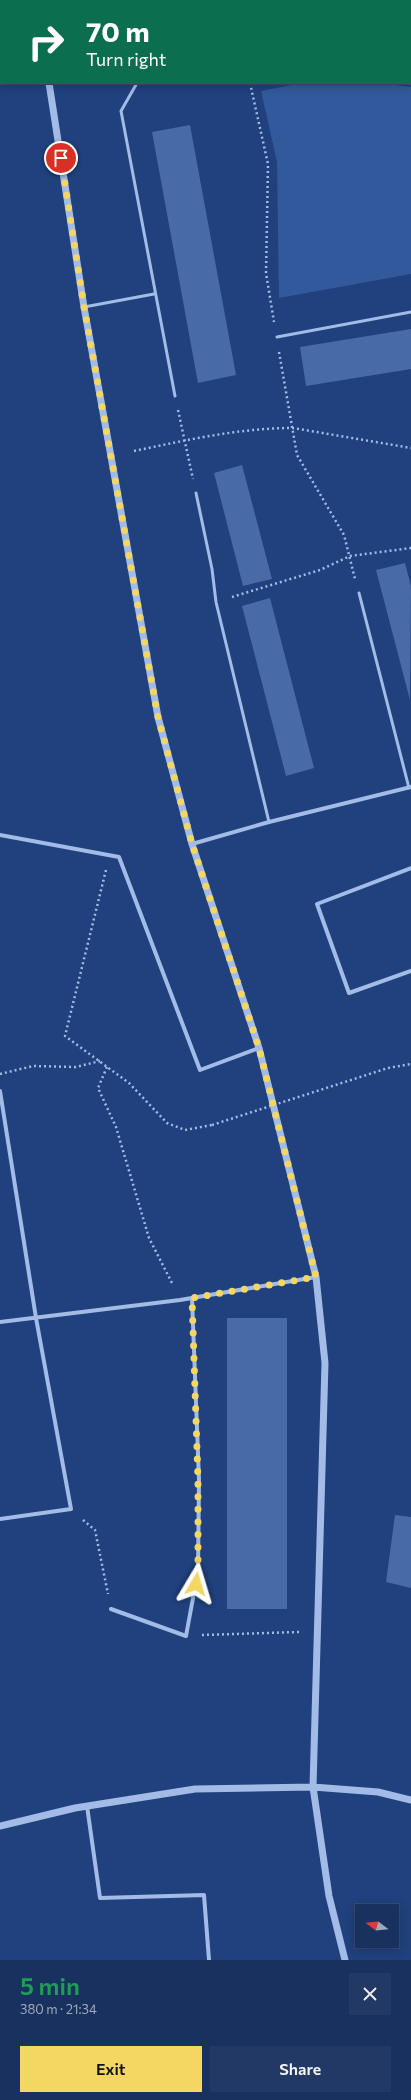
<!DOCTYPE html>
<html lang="en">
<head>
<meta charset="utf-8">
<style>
	:root { --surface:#18315e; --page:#213964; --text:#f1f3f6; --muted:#9fa9bc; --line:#364c73; --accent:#f4d663 }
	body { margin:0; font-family:Commissioner,sans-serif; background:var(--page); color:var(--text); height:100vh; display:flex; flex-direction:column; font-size:15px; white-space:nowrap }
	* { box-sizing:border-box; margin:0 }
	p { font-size:13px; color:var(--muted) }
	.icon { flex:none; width:22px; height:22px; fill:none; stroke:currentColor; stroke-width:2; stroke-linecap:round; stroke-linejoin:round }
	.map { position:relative; height:1960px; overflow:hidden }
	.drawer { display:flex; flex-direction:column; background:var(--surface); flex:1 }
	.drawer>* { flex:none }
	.top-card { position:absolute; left:0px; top:0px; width:411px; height:84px; box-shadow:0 2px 10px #0003,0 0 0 1px var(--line); background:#0b6e4f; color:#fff; overflow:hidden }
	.needle { width:26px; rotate:286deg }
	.controls { position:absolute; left:355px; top:1904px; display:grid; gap:8px }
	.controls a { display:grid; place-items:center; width:44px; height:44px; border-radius:0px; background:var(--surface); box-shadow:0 2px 10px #0003,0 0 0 1px var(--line); font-size:20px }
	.pin { position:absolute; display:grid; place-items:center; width:34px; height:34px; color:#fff; margin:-17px; border:2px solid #fff; border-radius:50%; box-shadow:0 1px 4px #0007 }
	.me { position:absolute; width:44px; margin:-22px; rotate:7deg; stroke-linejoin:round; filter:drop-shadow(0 0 3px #0008) }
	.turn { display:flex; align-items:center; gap:14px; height:84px; padding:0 20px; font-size:18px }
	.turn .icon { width:52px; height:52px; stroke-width:2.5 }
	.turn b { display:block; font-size:28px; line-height:34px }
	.round { display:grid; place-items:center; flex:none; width:42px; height:42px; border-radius:0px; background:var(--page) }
	.head { display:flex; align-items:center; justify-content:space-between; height:68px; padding:0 20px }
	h1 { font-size:24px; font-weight:600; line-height:30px; color:#1e9e55 }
	.cta { display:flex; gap:8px; margin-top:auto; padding:8px 20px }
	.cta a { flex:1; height:46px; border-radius:0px; background:var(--accent); color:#111; font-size:16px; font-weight:600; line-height:46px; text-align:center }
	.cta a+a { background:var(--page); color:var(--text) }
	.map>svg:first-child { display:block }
	.green { fill:#32599b }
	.building { fill:#486aa6 }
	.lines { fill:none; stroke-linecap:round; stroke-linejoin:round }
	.path { stroke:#a3bce7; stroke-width:2.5; stroke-dasharray:2 3; stroke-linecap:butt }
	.service { stroke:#a3bce7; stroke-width:3 }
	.minor { stroke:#a3bce7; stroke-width:4 }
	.tertiary { stroke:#a3bce7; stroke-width:7 }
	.path-bridge { stroke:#a3bce7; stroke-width:2.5; stroke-dasharray:2 3; stroke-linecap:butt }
	.route { stroke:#f4d663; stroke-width:7; stroke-dasharray:0 12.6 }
</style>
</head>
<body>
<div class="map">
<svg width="411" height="1960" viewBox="0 0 411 1960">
	<rect width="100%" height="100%" fill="#20417d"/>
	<path class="green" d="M302 83H379L411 87V274L279 298 277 162 261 91Z"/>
	<path class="building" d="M190 125 236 375 198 383 152 132Z
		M411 329V369L306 386 300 347Z
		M242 465 272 579 243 586 214 473Z
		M405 563 411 587 410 700 376 570Z
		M270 598 314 768 286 776 242 606Z
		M227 1318H287V1609H227Z
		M395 1515 411 1517V1588L386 1582Z"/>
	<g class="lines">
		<path class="path" d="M250 83 268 164 266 273 274 322
			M279 352 297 455 344 535 355 579
			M178 410 193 479
			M134 451C187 440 239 428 293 428L411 448
			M232 597 320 570 350 556 411 548
			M106 870 65 1036 129 1083 167 1123 185 1130 212 1125
			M107 1067 98 1088 116 1127 149 1238 173 1285
			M388 1068 411 1064
			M0 1074 33 1066 76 1067 100 1061
			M83 1520 95 1530 108 1594
			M202 1635 299 1632"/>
		<path class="service" d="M410 50H411
			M137 83 121 111 175 396
			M84 307 154 294
			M277 337 411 312
			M196 493 212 569 216 602 269 822
			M359 593 409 788"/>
		<path class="minor" d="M0 835 119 857 200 1070 259 1048
			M192 844 269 822 411 787
			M411 868 317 904 349 993 411 971
			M0 1091 36 1318 71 1509 0 1519
			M0 1322 180 1300 316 1277
			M111 1609 186 1636 198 1571 199 1480 192 1298
			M87 1806 100 1898 204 1895 209 1960"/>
		<path class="tertiary" d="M36 0V1
			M49 83 84 307 158 717 192 844 259 1048 316 1277 325 1363 313 1787 329 1896 345 1960
			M0 1826 75 1808 195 1789 313 1787 378 1792 411 1800"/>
		<path class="path-bridge" d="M212 1125 388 1068"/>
	</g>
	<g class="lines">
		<path class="route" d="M61 158 84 307 158 717 192 844 259 1048 316 1277 192 1298 198 1480V1571L196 1584"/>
	</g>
</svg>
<div class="controls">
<a><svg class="needle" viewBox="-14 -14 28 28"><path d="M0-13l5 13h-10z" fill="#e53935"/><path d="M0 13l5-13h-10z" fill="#9fa9bc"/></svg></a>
</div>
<div class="pin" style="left:61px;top:158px;background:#d93025"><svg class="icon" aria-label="arrive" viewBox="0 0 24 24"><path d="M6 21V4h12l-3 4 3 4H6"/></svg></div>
<svg class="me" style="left:196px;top:1584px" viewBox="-20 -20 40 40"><path d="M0-17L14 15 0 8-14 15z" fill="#f4d663" stroke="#fff" stroke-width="4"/></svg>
<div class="top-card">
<div class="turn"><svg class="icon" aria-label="right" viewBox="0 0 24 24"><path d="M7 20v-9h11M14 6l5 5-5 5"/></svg><div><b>70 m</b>Turn right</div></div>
</div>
</div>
<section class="drawer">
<div class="head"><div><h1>5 min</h1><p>380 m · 21:34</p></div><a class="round"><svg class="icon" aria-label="close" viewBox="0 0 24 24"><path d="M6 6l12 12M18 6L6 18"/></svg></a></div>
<div class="cta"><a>Exit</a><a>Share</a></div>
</section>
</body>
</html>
